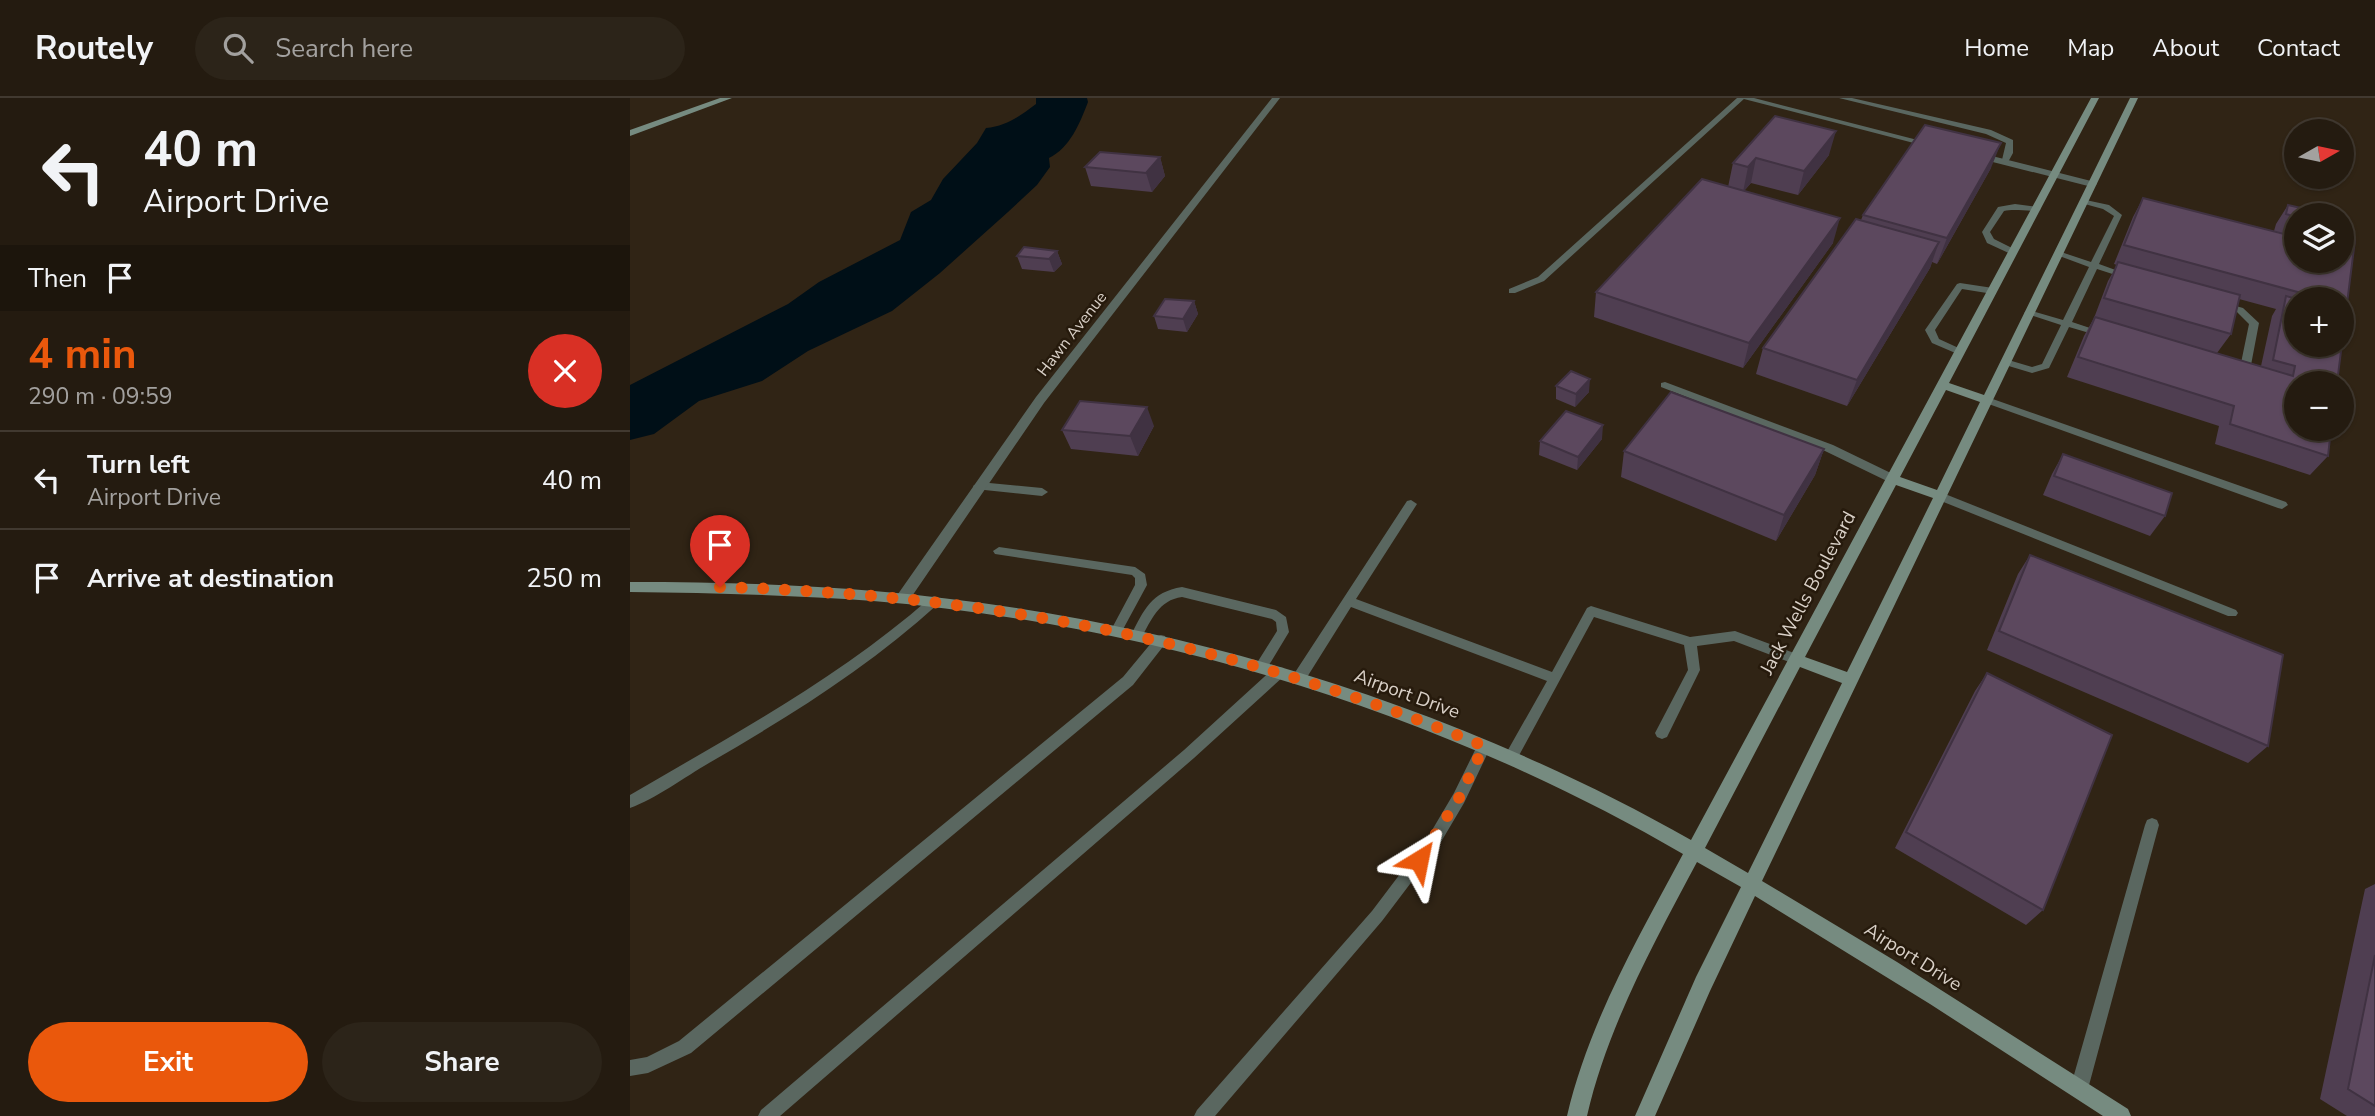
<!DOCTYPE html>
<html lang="en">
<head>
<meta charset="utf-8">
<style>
	:root { --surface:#241b10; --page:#2c2419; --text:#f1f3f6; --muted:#a3a19f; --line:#413930; --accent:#ea580c }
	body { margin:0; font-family:"Nunito Sans",sans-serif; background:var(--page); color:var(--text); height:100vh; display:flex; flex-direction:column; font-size:26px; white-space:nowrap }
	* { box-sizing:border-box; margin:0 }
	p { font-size:23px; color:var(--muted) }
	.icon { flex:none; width:38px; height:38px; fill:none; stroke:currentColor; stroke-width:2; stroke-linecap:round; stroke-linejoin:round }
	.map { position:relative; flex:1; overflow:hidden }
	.side { display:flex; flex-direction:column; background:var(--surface); width:630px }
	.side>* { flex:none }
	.top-card { background:#241b10; color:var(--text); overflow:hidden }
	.needle { width:46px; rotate:81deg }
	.buttons { position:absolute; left:1654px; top:21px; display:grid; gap:14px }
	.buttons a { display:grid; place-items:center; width:70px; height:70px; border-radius:50%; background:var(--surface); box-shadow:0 2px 5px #0004,0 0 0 2px var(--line); font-size:35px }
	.pin { position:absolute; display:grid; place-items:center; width:60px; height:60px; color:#fff; margin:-72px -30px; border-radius:50% 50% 50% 0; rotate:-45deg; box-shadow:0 0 7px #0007 }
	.pin .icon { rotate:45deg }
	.me { position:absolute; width:77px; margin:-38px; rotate:35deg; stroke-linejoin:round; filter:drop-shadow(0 0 5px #0008) }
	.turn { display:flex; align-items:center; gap:24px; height:147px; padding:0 28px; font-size:32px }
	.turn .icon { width:91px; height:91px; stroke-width:2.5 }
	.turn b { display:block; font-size:49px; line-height:60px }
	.then { display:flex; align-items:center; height:66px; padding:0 28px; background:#0003; gap:14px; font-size:26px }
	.round { display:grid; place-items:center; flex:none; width:74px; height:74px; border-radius:37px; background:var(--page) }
	.head { display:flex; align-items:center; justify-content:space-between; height:119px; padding:0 28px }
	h1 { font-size:42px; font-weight:700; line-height:52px; color:var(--accent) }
	.cta { display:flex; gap:14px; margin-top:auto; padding:14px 28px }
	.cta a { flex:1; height:80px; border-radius:42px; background:var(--accent); color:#fff; font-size:28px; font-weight:700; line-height:80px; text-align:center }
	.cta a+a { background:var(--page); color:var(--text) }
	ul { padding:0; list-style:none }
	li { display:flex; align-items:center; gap:21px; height:98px; padding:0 28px; border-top:2px solid var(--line) }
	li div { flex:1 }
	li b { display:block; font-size:26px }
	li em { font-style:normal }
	header { display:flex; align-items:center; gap:42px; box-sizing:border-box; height:98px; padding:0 35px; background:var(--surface); border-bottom:2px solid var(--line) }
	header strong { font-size:33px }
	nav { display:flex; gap:38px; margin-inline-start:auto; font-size:24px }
	.search { width:490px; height:63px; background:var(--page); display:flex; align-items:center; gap:18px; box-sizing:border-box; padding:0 24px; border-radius:38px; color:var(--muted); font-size:26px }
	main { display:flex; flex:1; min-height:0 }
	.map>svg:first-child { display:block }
	.water { fill:#000f17 }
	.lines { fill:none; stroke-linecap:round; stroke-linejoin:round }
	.lane { fill:#5a6760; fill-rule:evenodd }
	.street { fill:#5a6760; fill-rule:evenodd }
	.secondary { fill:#768b80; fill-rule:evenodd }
	.wall { fill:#4f3e51; fill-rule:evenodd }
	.shaded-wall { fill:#403242 }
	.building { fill:#5c485e; stroke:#403242; stroke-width:2 }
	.route { stroke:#ea580c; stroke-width:12; stroke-dasharray:0 21.6 }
	.labels { text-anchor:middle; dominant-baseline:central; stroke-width:5; stroke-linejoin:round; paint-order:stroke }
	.far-street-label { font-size:16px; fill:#d9d0c7; stroke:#261a0c }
	.street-label { font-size:19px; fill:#d9d0c7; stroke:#261a0c }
</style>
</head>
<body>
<header>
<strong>Routely</strong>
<div class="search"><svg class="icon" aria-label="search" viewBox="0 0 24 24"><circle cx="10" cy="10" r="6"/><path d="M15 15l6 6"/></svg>Search here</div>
<nav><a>Home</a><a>Map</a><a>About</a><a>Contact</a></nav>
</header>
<main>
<section class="side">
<div class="top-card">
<div class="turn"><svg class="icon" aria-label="left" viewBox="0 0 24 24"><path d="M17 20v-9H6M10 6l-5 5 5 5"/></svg><div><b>40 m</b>Airport Drive</div></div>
<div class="then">Then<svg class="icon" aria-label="arrive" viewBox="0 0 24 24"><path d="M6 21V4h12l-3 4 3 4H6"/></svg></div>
</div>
<div class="head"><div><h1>4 min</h1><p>290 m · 09:59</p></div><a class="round" style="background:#d93025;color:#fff"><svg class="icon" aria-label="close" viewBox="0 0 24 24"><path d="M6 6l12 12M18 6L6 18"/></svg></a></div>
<ul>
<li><svg class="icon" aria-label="left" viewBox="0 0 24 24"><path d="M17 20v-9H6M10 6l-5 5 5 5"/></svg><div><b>Turn left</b><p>Airport Drive</p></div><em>40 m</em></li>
<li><svg class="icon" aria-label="arrive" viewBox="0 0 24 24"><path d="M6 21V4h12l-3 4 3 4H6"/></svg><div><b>Arrive at destination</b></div><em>250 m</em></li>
</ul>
<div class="cta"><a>Exit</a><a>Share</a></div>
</section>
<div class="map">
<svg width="1745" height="1018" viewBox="0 0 1745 1018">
	<rect width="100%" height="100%" fill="#302415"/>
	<path class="water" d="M406 0H457L458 4C450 25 440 50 419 60L420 69 407 87 378 114 310 175 262 213 178 253 132 283 69 303 24 336 0 342V287L158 206 189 184 270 142 281 114 301 102 313 81 347 45 356 30C377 28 390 18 406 6Z"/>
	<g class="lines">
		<path class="lane" d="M1107 0H1115L914 183 885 195H879V191L908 179Z
			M1209 0H1222L1361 32 1383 42V55L1377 66H1371L1376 45 1356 36Z
			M1451 101 1479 107 1492 117 1469 166 1502 178 1498 181 1467 171 1442 224 1478 236 1473 239 1439 229 1419 270 1402 275 1372 266V262L1375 261 1402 269 1412 266 1431 227 1394 215 1399 212 1433 222 1459 169 1424 156 1428 153 1461 164 1484 118 1473 111 1451 105Z
			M1385 106 1407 109 1411 111C1403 115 1386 110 1374 113L1360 134 1364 141 1386 152V156L1383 157 1357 145 1352 134 1368 109Z
			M1330 185 1363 190 1367 193 1363 196 1332 191 1305 232 1309 241 1333 252V256L1330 257 1302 245 1295 232 1327 186Z
			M1592 204 1613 210 1629 225 1621 267 1605 275 1600 272 1611 265 1619 226 1607 214 1589 209V205Z
			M1035 284 1203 347 1267 378 1268 381 1263 385 1259 384 1195 353 1031 289V285Z
			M1357 299 1656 404 1658 407 1652 411 1648 410 1353 304 1352 302Z
			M349 384 412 390 418 394 412 398 345 391 343 388Z
			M1310 394 1606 512 1608 515 1606 518H1598L1306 401 1304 398 1306 395Z
			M781 402 787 406 726 501 922 574 957 510 961 508 1060 539 1105 533 1172 558 1173 562 1172 566 1167 567 1104 543 1067 548 1070 572 1037 639 1032 641 1027 639 1025 635 1058 572 1054 547 964 519 886 663 881 665 876 663 874 659 917 583 721 509 674 584 669 585 664 584 663 580 664 576 777 403Z
			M369 449 505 469 515 476 517 487 491 535H483L481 532 505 487V480L502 477 365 456 363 453Z
			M552 489 646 512 656 519 659 534 636 572 631 573 626 572 625 568 647 533 646 524 642 521 552 499C529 502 521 522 511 541H503L501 537C514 512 521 494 552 489Z
			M304 498 308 500 310 503 308 506C239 569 160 618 79 665 55 679 25 701 0 710V697C104 636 209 580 300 500Z
			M531 537 535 538 537 542 535 546 503 587 61 955 18 975 0 978V962L17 959 49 943 493 579 527 538Z
			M649 569 654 570 655 574 654 578 564 660 150 1018H128L131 1012 554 652 644 570Z
			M854 642 859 644 861 648 834 705 808 749 752 823 585 1018H564L567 1012 742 813 798 739 824 695 849 644Z
			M1522 720 1527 722 1529 727 1458 991 1455 997 1449 1000 1443 997 1440 991 1515 727 1517 722Z"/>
		<path class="street" d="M642 0H650L414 305 278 504H268L266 500 268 496 406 299Z
			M1110 0H1124L1307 47 1303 50Z
			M1346 54 1465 84 1467 86 1462 89 1343 59V55Z"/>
		<path class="secondary" d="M90 0H102L0 38V32Z
			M1461 0H1469L1319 285 1354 297 1500 0H1508L1132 783 1267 864 1498 1011 1501 1018H1473L1300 906 1125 798 1080 893 1025 1018H1005L1066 879 1111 789 1067 764C1024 845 978 927 957 1018H937C959 924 1008 840 1053 756 811 615 523 526 243 503 162 497 81 495 0 494V484C82 484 163 486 244 493 528 517 812 601 1061 742ZM1316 292 1350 304 1307 392 1270 379ZM1266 387 1303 400 1217 574 1175 559ZM1170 569 1212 585 1118 775 1075 750Z"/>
	</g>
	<path class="wall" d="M1145 18 1199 57 1168 97 1121 85 1114 93 1203 145 1113 270 964 219 966 194 1098 89 1103 65Z
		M530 59 535 78 522 94 461 88 455 69Z
		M1361 70 1307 166 1302 164 1300 170 1217 308 1126 276 1133 250 1231 122 1233 117Z
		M1513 100 1644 133 1646 126 1658 107 1671 110 1669 117H1666V123L1657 137 1666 139V163H1712V125L1720 127 1718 140 1725 142 1707 285H1666V331H1701L1698 358 1680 377 1585 346 1589 328 1437 279 1454 238 1464 220 1478 183 1487 167 1484 166 1503 119ZM1609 201 1646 211 1642 218 1631 268 1587 255 1601 236ZM1666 201H1712V247H1666Z
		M427 153 432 166 424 174 392 171 387 158Z
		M564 203 568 216 557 234 528 231 524 218Z
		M926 288 959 294 945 309 926 301Z
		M524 328 508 358 441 351 432 332Z
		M972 341 947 372 909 357 910 343Z
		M1194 351 1185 377 1146 443 991 379 994 353Z
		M1433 356 1535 418 1520 438 1413 397 1422 376Z
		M1400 457 1638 648 1618 665 1357 552 1388 476Z
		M1357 575 1413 812 1396 827 1265 750 1345 593Z
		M1745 786V1018H1717L1690 1001 1735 791Z"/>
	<path class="shaded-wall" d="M1206 33 1199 57 1168 97 1174 73Z
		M1371 45 1361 70 1307 166 1317 140Z
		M530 59 535 78 522 94 516 75Z
		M1126 60 1121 85 1113 94 1118 69Z
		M1210 120 1203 145 1113 270 1119 245Z
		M1309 144 1300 170 1217 308 1227 282Z
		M427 153 432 166 424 174 419 161Z
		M564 203 568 216 557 234 553 221Z
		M960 281 959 294 945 309 946 296Z
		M517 309 524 328 508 358 500 338Z
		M973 327 972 341 947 372 948 359Z
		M1194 351 1185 377 1146 443 1154 417Z"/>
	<path class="building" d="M1145 18 1206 33 1174 73 1126 60 1118 69 1103 65Z
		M1295 27 1371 45 1317 140 1233 117Z
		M470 54 530 59 516 75 455 69Z
		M1072 81 1210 120 1119 245 966 194Z
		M1513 100 1666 139V163H1712V125L1720 127 1718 140 1725 142 1707 285H1666V331H1701L1698 358 1600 326 1604 308 1448 259 1465 219 1663 278 1665 268 1643 262 1656 198 1667 201 1666 247H1712V201H1674L1675 196 1494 147Z
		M1658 107 1671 110 1669 117H1666V119L1656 116Z
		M1226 121 1309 144 1227 282 1133 250Z
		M394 149 427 153 419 161 387 158Z
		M1488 164 1610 197 1601 236 1474 200Z
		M535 201 564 203 553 221 524 218Z
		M941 273 960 281 946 296 926 288Z
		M1041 294 1194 351 1154 417 994 353Z
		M450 303 517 309 500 338 432 332Z
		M936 313 973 327 948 359 910 343Z
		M1433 356 1542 395 1535 418 1424 378Z
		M1400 457 1653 557 1638 648 1369 533Z
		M1357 575 1482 637 1413 812 1276 734Z
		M1745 857V1008L1718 991Z"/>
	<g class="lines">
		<path class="route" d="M90 489C361 497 602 544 854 648L829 700 789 762"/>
	</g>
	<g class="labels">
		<g class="far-street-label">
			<text transform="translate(442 236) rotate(-52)">Hawn Avenue</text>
		</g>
		<g class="street-label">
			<text transform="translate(1178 495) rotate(-62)">Jack Wells Boulevard</text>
			<text transform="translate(777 596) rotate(20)">Airport Drive</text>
			<text transform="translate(1283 859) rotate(32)">Airport Drive</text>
		</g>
	</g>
</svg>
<div class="buttons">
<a><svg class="needle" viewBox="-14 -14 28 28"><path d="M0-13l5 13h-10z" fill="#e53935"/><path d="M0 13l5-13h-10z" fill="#a3a19f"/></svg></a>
<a><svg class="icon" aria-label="layers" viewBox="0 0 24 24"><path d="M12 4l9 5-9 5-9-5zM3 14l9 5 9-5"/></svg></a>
<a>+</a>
<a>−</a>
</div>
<div class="pin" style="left:90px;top:489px;background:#d93025"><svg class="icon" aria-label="arrive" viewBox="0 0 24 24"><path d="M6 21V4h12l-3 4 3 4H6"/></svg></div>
<svg class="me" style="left:789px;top:762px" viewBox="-20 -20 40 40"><path d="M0-17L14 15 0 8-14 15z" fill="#ea580c" stroke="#fff" stroke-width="4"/></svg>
</div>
</main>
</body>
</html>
